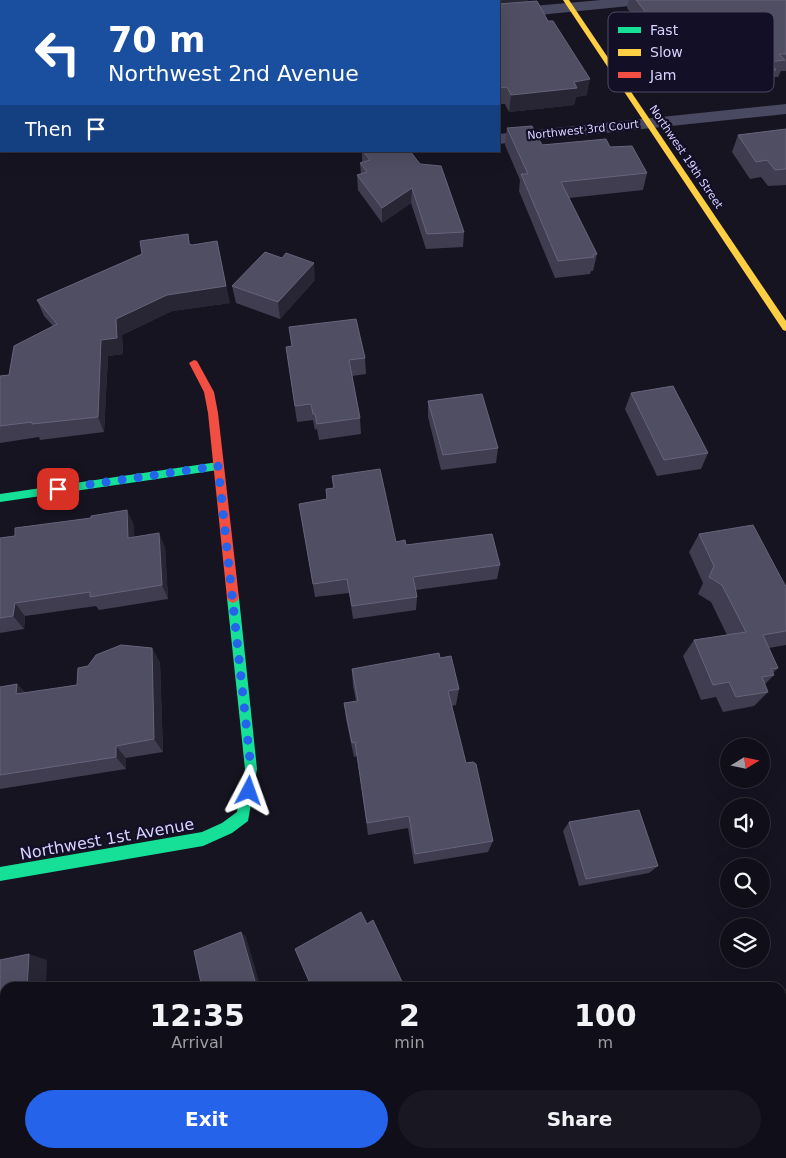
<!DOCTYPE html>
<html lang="en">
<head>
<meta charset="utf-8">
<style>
	:root { --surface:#100f19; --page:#191822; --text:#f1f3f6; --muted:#9c9ca2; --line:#302f38; --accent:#2563eb }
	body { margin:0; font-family:"DejaVu Sans",sans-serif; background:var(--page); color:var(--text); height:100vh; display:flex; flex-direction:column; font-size:19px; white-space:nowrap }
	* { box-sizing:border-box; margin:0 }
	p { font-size:16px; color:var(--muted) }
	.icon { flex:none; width:28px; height:28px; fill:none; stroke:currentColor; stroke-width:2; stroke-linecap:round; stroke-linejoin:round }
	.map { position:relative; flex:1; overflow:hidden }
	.panel { position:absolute; left:0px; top:982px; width:786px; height:176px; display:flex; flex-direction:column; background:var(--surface); border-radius:15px 15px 0 0; box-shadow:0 5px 20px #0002,0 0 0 1px var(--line) }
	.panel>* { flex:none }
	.top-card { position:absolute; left:0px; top:0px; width:500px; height:152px; box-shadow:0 5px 20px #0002,0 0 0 1px var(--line); background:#1a4fa0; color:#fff; overflow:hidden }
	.needle { width:32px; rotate:80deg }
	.fabs { position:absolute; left:720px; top:738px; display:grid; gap:10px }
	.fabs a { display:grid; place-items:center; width:50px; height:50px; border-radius:50%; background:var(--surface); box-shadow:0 5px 20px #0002,0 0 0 1px var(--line); font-size:25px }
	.pin { position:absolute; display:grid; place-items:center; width:42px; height:42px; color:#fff; margin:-21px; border-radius:10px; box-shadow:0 2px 8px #0006 }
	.me { position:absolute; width:55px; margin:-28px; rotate:4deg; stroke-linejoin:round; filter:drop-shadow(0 0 4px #0008) }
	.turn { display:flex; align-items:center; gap:18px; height:105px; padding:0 25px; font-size:22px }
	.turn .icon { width:65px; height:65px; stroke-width:2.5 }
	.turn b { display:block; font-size:35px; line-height:42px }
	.then { display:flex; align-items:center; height:48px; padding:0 25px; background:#0003; gap:10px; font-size:19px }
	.eta { display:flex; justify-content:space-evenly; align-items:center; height:85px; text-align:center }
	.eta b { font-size:30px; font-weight:600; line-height:35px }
	.action { display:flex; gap:10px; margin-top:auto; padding:10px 25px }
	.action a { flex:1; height:58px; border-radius:30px; background:var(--accent); color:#fff; font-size:20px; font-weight:600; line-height:58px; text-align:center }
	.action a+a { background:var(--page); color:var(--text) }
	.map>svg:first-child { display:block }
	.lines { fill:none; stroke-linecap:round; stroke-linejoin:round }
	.street { fill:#4a4962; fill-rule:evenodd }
	.fast { fill:#16e098; fill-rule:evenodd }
	.slow { fill:#ffcf43; fill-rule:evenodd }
	.jam { fill:#f24e42; fill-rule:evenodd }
	.wall { fill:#403d50 }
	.shaded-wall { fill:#282635 }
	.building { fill:#504e63; stroke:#66637b }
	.route { stroke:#2563eb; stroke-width:9; stroke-dasharray:0 16.2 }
	.labels { text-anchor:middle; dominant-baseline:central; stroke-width:4.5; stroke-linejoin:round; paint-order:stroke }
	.far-street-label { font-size:11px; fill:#d9d4ff; stroke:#130f26 }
	.near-street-label { font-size:16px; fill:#d9d4ff; stroke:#130f26 }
	.key { fill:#130f26; stroke:#4e4a67; stroke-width:1 }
	.key-label { font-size:14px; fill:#d9d4ff }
</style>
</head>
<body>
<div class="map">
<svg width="786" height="1158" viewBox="0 0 786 1158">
	<rect width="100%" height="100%" fill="#161421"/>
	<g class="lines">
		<path class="street" d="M116 0H130L131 1H116Z
			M601 0H657L650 4 499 19V9Z
			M786 104V114L499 144V134Z"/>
		<path class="fast" d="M218 462 223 466 218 470 0 502V494Z
			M233 593 237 595 239 598 257 769 248 821 232 833 203 846 0 881V867L202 832 222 823 237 812 245 769 227 598 229 595Z
			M786 1111V1127L781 1128V1112Z
			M615 1154H647L646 1158H613Z"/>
		<path class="slow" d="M563 0H569L786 321V331L783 330Z"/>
		<path class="jam" d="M194 360 197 361 214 392 218 413 239 598 237 601 233 603 229 601 227 598 208 413 204 392 189 363Z"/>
	</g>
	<path class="wall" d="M629 0H786V71H781L778 77H773L770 86 710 92 689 91 627 8Z
		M499 1 527 2 587 95 576 97 574 105 509 112 505 104H499Z
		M0 19H1V119H0Z
		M507 128 542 145 610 147 647 173 643 190 569 198 597 254 593 271H591L590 274 555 278 519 191 520 180 505 145Z
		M786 129V185L768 186 761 177 750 179 732 152 738 135Z
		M362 151H410L464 232 463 247 426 249 411 203 382 223 358 190 357 175 361 174 360 163 362 162Z
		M188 234 190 244 230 303 172 311 122 335 123 354 108 356 104 432 40 440 39 437 0 443V376L9 375 53 326 44 316 37 300Z
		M315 280 280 319 236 303 232 286Z
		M286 347 365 358 366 374 352 376 360 418 361 434 319 440 317 429 315 430 313 420 297 422Z
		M631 393 708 453 701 469 657 476 625 409Z
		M428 401 498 448 496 463 441 470 428 417Z
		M332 476 396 542 406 545 500 565 497 579 416 590 417 597 416 610 353 619 349 593 315 597 299 504 327 499 326 489 333 488Z
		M134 525V537L165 547 168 599 99 610 96 606 25 616 24 629 0 633V538Z
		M699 534 786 587V645L769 648 778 668 773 673 774 675 765 684 768 692 754 706 723 712 716 697 701 700 683 656 694 640 727 635 711 602 698 594 703 583 689 552Z
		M152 648 160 663 163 752 126 758V769L0 789V687L25 693 77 685 88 666Z
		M440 658 459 689 456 705 452 706 466 763 493 841 488 852 414 864 408 828 368 835 357 756 354 757 346 719 344 703 356 701 353 686 352 669Z
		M569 822 658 866 649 873 579 886 563 831Z"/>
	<path class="shaded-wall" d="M498 0H528L527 5 499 8Z
		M590 79 587 95 576 97 574 105 509 112 511 95Z
		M412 188 411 203 382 223V208Z
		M217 241 230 303 172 311 122 335 123 354 108 356 104 432 98 417 101 340 116 319Z
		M314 263 315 280 280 319 278 302Z
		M127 510 134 525 135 552 128 538Z
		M159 533 165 547 168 599 162 585Z
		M15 603 25 616 24 629 13 616Z
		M152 648 160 663 163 752 154 739Z
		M17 684 31 698 16 694Z
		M116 746 126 758V769L116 757Z
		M241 932 246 937 261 988H257Z
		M29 954 47 960 46 988H27Z"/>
	<path class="building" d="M31 0H88V1H31Z
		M191 0H499V4L537 1 548 21H553L590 79 574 82 577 88 511 95 507 87 499 88V1H191Z
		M636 0H786V54H779L785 60 770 62 776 70 715 76 694 74Z
		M0 19H1V102H0Z
		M532 126 542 145 606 139 610 147 632 146 647 173 561 182 597 254 593 255 594 257 558 261 521 174H528L507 128Z
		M786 129V169L775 170 767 160 756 162 738 135Z
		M363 151H410L420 164 441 166 464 232 427 234 412 188 382 208 357 175 367 172 360 163 370 160Z
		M188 234 189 244 192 245 217 241 226 286 167 295 116 319 117 338 101 340 98 417 32 424V422L0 426V376L9 375 14 346 57 324 37 300 142 254 140 241Z
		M265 252 282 258 286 253 314 263 278 302 232 286Z
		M356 319 365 358 349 360 360 418 317 424 315 414H313L311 404 295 406 286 347 292 346 289 327Z
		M673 386 708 453 664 460 631 393Z
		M482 394 498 448 443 455 428 401Z
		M380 469 396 542 405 540 406 545 492 534 500 565 413 577 417 597 352 606 347 579 313 584 299 504 327 499 326 489 334 488 332 476Z
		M127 510 128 538 159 533 162 585 90 597V592L15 603 13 616 0 618V538L15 536V528L91 518V516Z
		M753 525 786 587V631L763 635 778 668 771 669 774 675 762 677 768 692 736 697 729 682 713 685 694 640 746 632 722 585 709 577 714 566 699 534Z
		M121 645 152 648 154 739 116 746V757L0 775V687L17 684 16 694 77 685 78 668 88 666 96 655Z
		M439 653 440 658 451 656 459 689 448 691 466 763 473 762 476 764 493 841 415 854 409 816 367 823 355 742 352 743 344 703 358 701 352 669Z
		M639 810 658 866 586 879 569 822Z
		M361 912 367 924 373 920 405 988H312L295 949Z
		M241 932 257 988H202L194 951Z
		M29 954 27 988H5V1136L0 1137V960Z"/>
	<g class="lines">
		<path class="route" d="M58 489 218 466 251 769 249 791"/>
	</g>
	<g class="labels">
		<g class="far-street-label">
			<text transform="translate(583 130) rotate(-6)">Northwest 3rd Court</text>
			<text transform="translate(686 157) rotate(56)">Northwest 19th Street</text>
		</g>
		<g class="near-street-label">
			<text transform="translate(107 839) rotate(-10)">Northwest 1st Avenue</text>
		</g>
	</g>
	<rect x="608" y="12" width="166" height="80" rx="8" class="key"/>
	<rect x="618" y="27" width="23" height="6" fill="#16e098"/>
	<rect x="618" y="49" width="23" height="7" fill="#ffcf43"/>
	<rect x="618" y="72" width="23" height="6" fill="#f24e42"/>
	<g class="key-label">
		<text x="650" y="35">Fast</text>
		<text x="650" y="57">Slow</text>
		<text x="650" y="80">Jam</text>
	</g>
</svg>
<div class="fabs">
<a><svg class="needle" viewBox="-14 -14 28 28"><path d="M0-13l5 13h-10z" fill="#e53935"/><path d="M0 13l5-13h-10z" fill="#9c9ca2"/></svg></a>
<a><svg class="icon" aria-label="sound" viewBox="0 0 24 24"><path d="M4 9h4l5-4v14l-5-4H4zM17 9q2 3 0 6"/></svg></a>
<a><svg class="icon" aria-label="search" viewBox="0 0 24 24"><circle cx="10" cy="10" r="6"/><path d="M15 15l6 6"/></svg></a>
<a><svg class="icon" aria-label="layers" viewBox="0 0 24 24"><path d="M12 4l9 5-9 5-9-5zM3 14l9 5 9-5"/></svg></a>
</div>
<div class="pin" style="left:58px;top:489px;background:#d93025"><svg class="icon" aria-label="arrive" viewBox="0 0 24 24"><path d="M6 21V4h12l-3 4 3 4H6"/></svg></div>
<svg class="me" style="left:249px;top:791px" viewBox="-20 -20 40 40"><path d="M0-17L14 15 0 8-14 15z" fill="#2563eb" stroke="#fff" stroke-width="4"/></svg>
<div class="top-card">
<div class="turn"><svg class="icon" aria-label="left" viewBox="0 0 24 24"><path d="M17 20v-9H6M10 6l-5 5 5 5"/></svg><div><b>70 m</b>Northwest 2nd Avenue</div></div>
<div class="then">Then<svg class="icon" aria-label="arrive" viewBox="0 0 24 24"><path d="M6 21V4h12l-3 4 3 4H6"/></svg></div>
</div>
<section class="panel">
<div class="eta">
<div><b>12:35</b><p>Arrival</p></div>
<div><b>2</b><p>min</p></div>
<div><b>100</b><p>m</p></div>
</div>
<div class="action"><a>Exit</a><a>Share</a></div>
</section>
</div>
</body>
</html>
